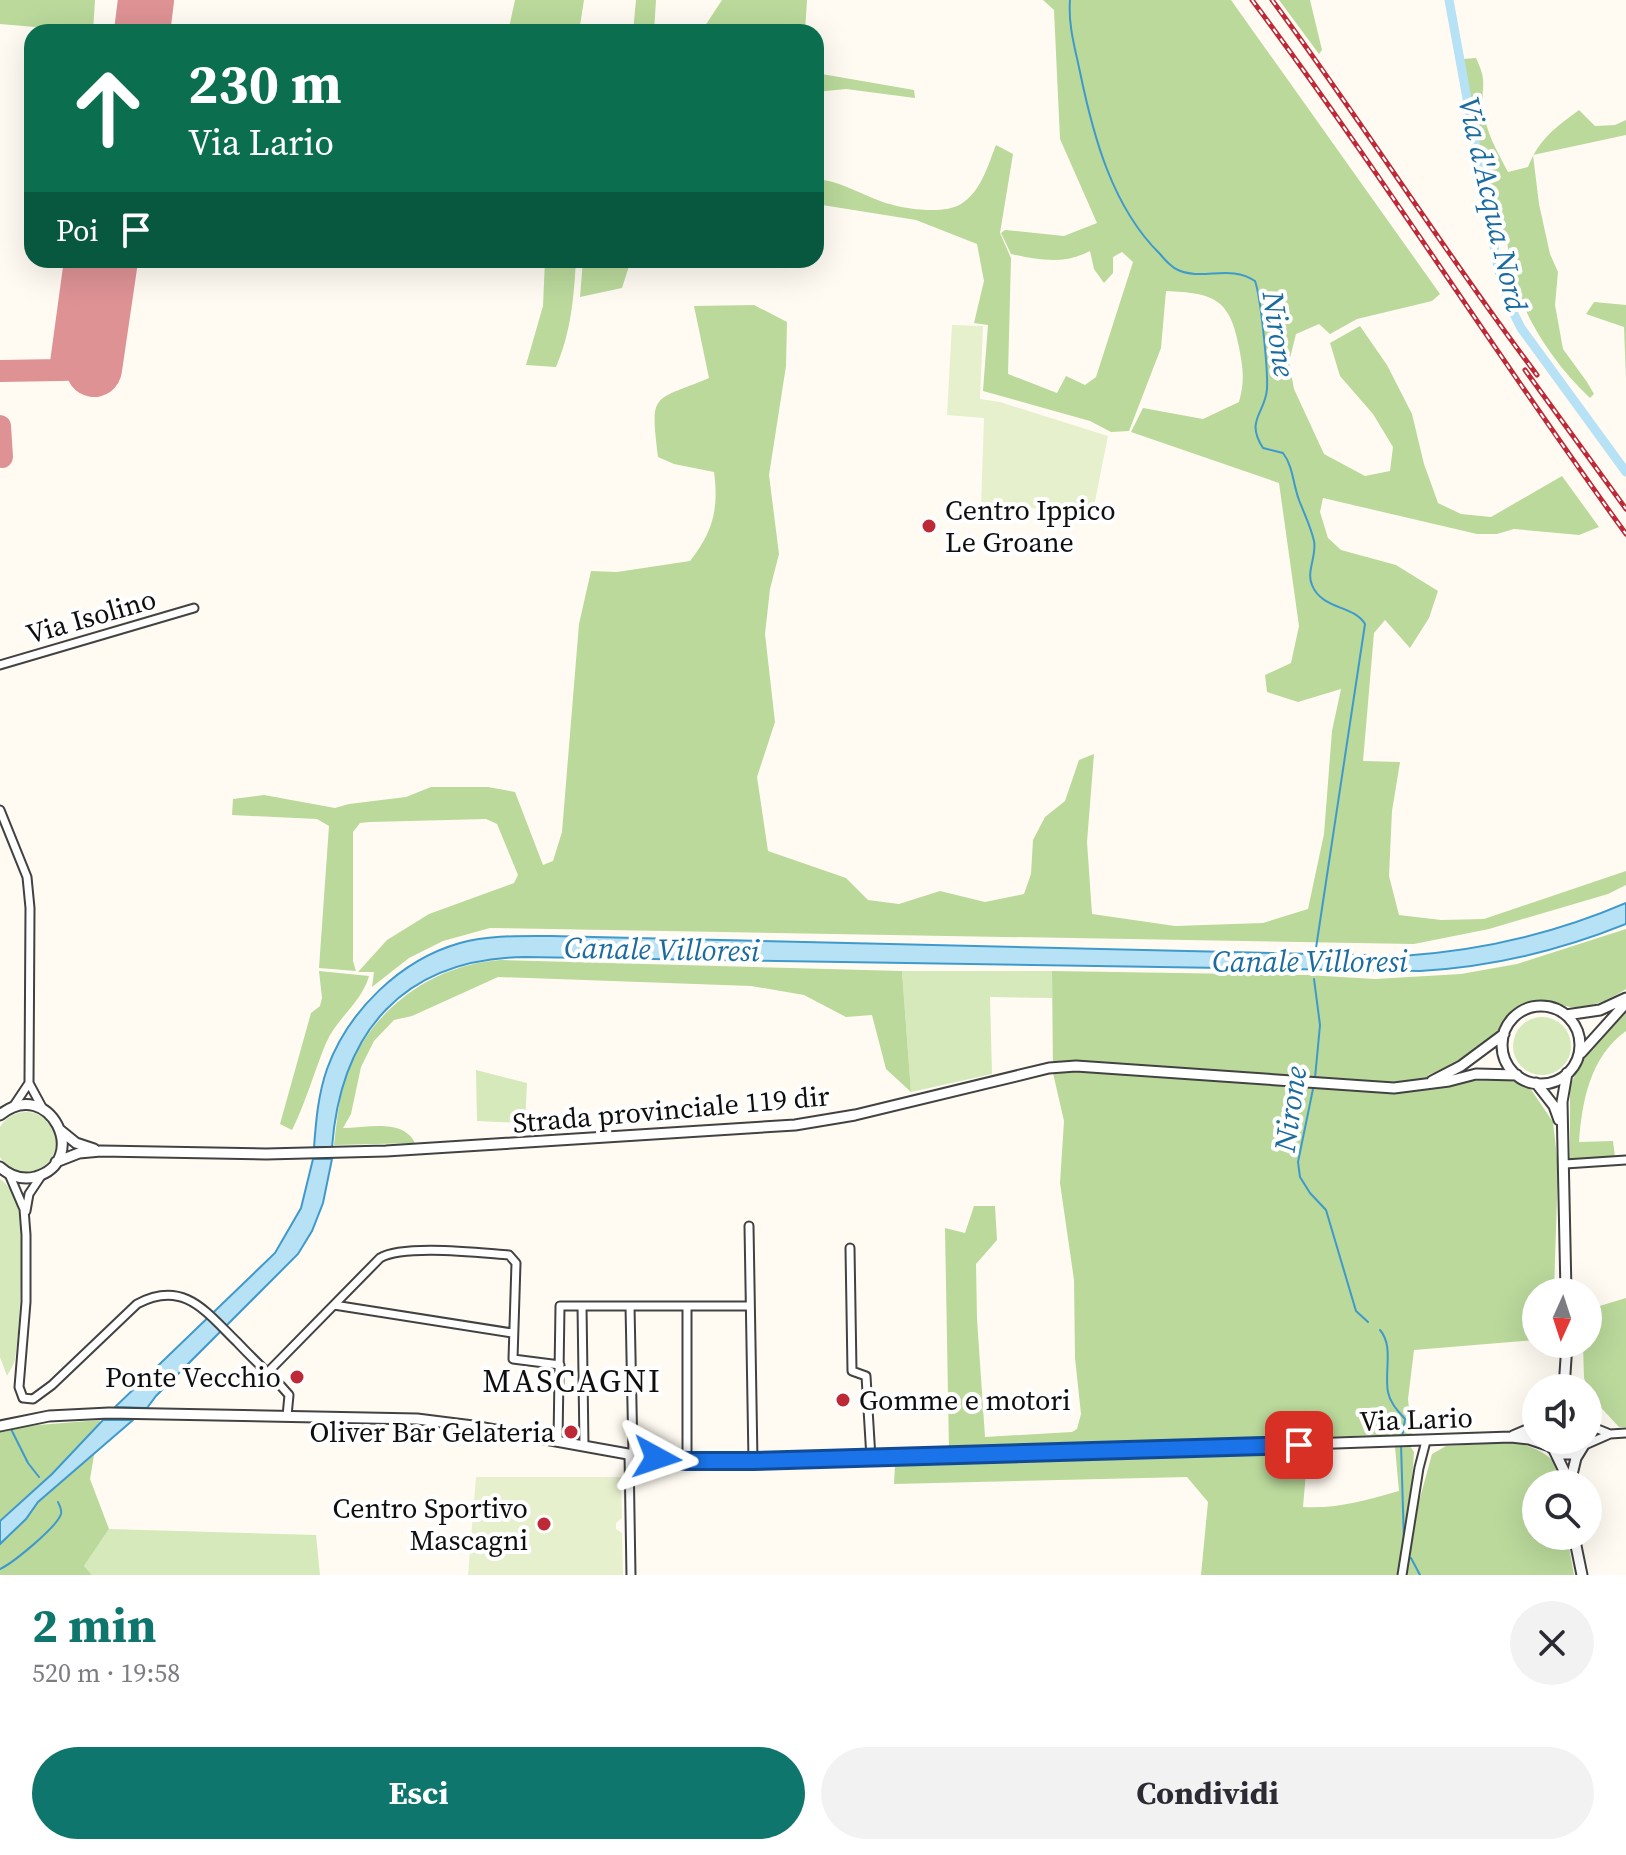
<!DOCTYPE html>
<html lang="it">
<head>
<meta charset="utf-8">
<style>
	:root { --surface:#fff; --page:#f2f2f3; --text:#2b2b33; --muted:#7c7c81; --accent:#0f766e }
	body { margin:0; font-family:"Source Serif 4",serif; background:var(--page); color:var(--text); height:100vh; display:flex; flex-direction:column; font-size:30px; white-space:nowrap }
	* { box-sizing:border-box; margin:0 }
	p { font-size:26px; color:var(--muted) }
	.icon { flex:none; width:44px; height:44px; fill:none; stroke:currentColor; stroke-width:2; stroke-linecap:round; stroke-linejoin:round }
	.map { position:relative; height:1575px; overflow:hidden }
	.sheet { display:flex; flex-direction:column; background:var(--surface); flex:1 }
	.sheet>* { flex:none }
	.guide { position:absolute; left:24px; top:24px; width:800px; height:244px; border-radius:24px; box-shadow:0 8px 32px #0002; background:#0b6e4f; color:#fff; overflow:hidden }
	.needle { width:52px; rotate:183deg }
	.tools { position:absolute; left:1522px; top:1278px; display:grid; gap:16px }
	.tools a { display:grid; place-items:center; width:80px; height:80px; border-radius:50%; background:var(--surface); box-shadow:0 8px 32px #0002; font-size:40px }
	.pin { position:absolute; display:grid; place-items:center; width:68px; height:68px; color:#fff; margin:-34px; border-radius:16px; box-shadow:0 4px 12px #0006 }
	.me { position:absolute; width:88px; margin:-44px; rotate:95deg; stroke-linejoin:round; filter:drop-shadow(0 0 6px #0008) }
	.turn { display:flex; align-items:center; gap:28px; height:168px; padding:0 32px; font-size:36px }
	.turn .icon { width:104px; height:104px; stroke-width:2.5 }
	.turn b { display:block; font-size:56px; line-height:68px }
	.then { display:flex; align-items:center; height:76px; padding:0 32px; background:#0003; gap:16px; font-size:30px }
	.round { display:grid; place-items:center; flex:none; width:84px; height:84px; border-radius:42px; background:var(--page) }
	.head { display:flex; align-items:center; justify-content:space-between; height:136px; padding:0 32px }
	h1 { font-size:48px; font-weight:700; line-height:60px; color:var(--accent) }
	.primary-button { display:flex; gap:16px; margin-top:auto; padding:16px 32px }
	.primary-button a { flex:1; height:92px; border-radius:48px; background:var(--accent); color:#fff; font-size:32px; font-weight:700; line-height:92px; text-align:center }
	.primary-button a+a { background:var(--page); color:var(--text) }
	.map>svg:first-child { display:block }
	.green { fill:#d5e9bb }
	.forest { fill:#bad99b }
	.pitch { fill:#e6f0cd }
	.water { fill:#b7e1f5; stroke:#3f9acb; stroke-width:2 }
	.lines { fill:none; stroke-linecap:round; stroke-linejoin:round }
	.stream { stroke:#3f9acb; stroke-width:2 }
	.canal { stroke:#b7e1f5; stroke-width:9 }
	.taxiway { stroke:#de9294; stroke-width:22 }
	.runway { stroke:#de9294; stroke-width:56 }
	.minor-casing { stroke:#424242; stroke-width:11 }
	.tertiary-casing { stroke:#424242; stroke-width:13 }
	.minor { stroke:#fff; stroke-width:7 }
	.tertiary { stroke:#fff; stroke-width:9 }
	.rail-casing { stroke:#bd2937; stroke-width:5 }
	.rail { stroke:#fff; stroke-width:2; stroke-dasharray:6; stroke-linecap:butt }
	.route-casing { stroke:#114b97; stroke-width:20 }
	.route { stroke:#1a73e8; stroke-width:14 }
	.poi-dot { fill:#bd2937; stroke:#fff; stroke-width:3 }
	.labels { text-anchor:middle; dominant-baseline:central; stroke-width:8; stroke-linejoin:round; paint-order:stroke }
	.poi-label { font-size:28px; fill:#0f0f0f; stroke:#fff; text-anchor:end }
	.street-label { font-size:28px; fill:#0f0f0f; stroke:#fff }
	.water-label { font-size:30px; font-style:italic; fill:#1a6b9f; stroke:#fff }
	.quarter-label { font-size:32px; letter-spacing:2px; fill:#0f0f0f; stroke:#fff }
</style>
</head>
<body>
<div class="map">
<svg width="1626" height="1575" viewBox="0 0 1626 1575">
	<rect width="100%" height="100%" fill="#fffbf2"/>
	<path class="green" d="M902 971H1052V998L990 997 992 1074 911 1092Z
		M1513 1046a29 29 0 1 1 58 0a29 29 0 1 1-58 0Z
		M476 1070 527 1083 525 1123 477 1121Z
		M-4 1142a30 30 0 1 1 60 0a30 30 0 1 1-60 0Z
		M0 1179C9 1185 14 1194 17 1204 25 1229 20 1330 15 1359 14 1365 10 1370 7 1376L0 1357Z
		M109 1529 316 1535 320 1575H92L84 1566Z"/>
	<path class="forest" d="M0 0H95L93 32 0 24Z
		M515 0H584L579 32H508Z
		M636 0H656L654 32H633Z
		M722 0H807L805 32H701Z
		M1043 0H1231L1440 294 1432 301 1357 319 1330 334 1319 324 1296 334 1289 362 1294 389 1324 454 1365 476 1390 471 1393 447 1373 414 1340 376 1330 343 1360 326 1387 365 1412 414 1424 464 1438 503 1461 514 1491 517 1562 476 1599 527 1579 535 1514 529 1497 534H1477L1323 498 1320 512 1328 538 1341 550 1396 565 1438 591 1429 618 1410 648 1385 620 1374 633 1363 761 1400 762 1392 811 1389 876 1399 915 1441 920 1484 919 1626 871V885L1608 894 1489 929 1414 944 490 928 443 941 409 958 372 987 374 972H358L387 940 429 914 514 883 518 875 497 824 486 819 370 822 360 823 353 832V961L356 971 319 968 329 826 317 819 232 815 233 799 264 795 335 808 349 804 406 797 431 787H488L515 792 543 865 553 861 562 832 579 624 591 571 617 572 690 561C713 532 719 509 714 472L674 464 658 457C650 391 652 402 709 378L694 306 754 305 787 322 786 366 769 475 779 554 770 589 765 634 775 722 757 777 768 851 846 878 868 900 899 904 940 891 985 902 1024 894 1031 874 1033 840 1045 817 1065 801 1079 760 1094 754 1087 842 1092 914 1175 926 1263 923 1308 909 1324 834 1332 731 1341 689 1298 702 1267 692 1265 675 1291 663 1299 626 1279 483 1131 432 1143 408 1203 419 1239 402C1245 380 1243 369 1239 347 1230 298 1213 293 1166 291L1161 348 1129 431 1111 432 1090 421 983 391 988 325 974 323 984 281 977 244 916 220 816 204V179C838 181 855 191 875 199 895 208 942 216 961 204 981 192 988 165 996 145L1013 154 1000 233 1011 258 1008 374 1057 393 1066 376 1085 385 1096 377 1133 262 1122 252 1113 257V273L1104 283 1094 269 1090 251C1064 265 1038 260 1011 254L1001 233 1005 230 1064 236 1097 223 1060 139 1054 10Z
		M1279 0H1310L1322 50 1319 54Z
		M1476 58C1488 84 1481 83 1483 107 1485 131 1497 151 1508 172L1528 167C1539 139 1555 128 1579 110L1595 126 1615 125 1626 120V135L1533 155 1539 204 1550 254 1558 272 1555 305 1563 349 1587 382 1594 394 1590 398C1555 365 1528 324 1513 279 1508 263 1511 245 1502 231L1495 232 1463 59Z
		M816 73 914 90 915 98 846 89 816 92Z
		M545 260H576C574 296 571 333 556 367L526 365 543 306Z
		M583 260H631L622 288 580 297Z
		M1594 302 1626 305V379L1624 327 1586 314Z
		M1626 929V989C1612 998 1592 1008 1575 1007 1558 1007 1543 997 1526 1005 1511 1012 1511 1019 1501 1030 1483 1049 1451 1066 1428 1075L1432 1089 1468 1081 1510 1080 1530 1088 1553 1122 1558 1167 1554 1292H1536V1340L1414 1350 1408 1399 1412 1437 1377 1435 949 1451 945 1228 965 1233 974 1206H995L997 1240 976 1264 977 1319 985 1437 1072 1432 1077 1429 1081 1414 1075 1358 1074 1280 1060 1183 1064 1121 1053 1073 1052 971 1307 975 1375 979 1461 974 1517 964Z
		M501 960 902 971 911 1092 886 1069 872 1015 846 1017 804 995 751 986 498 977 412 1016 394 1020 374 1041 361 1067 351 1114 343 1128C367 1128 403 1118 415 1143L334 1145C337 1120 339 1094 348 1071 373 1008 434 964 501 960Z
		M319 971 369 976C362 1002 337 1018 326 1043 314 1072 306 1102 292 1130L280 1124 311 1013 320 1006 322 998Z
		M1626 1012V1031C1590 1057 1582 1101 1579 1142L1613 1141 1615 1157 1570 1161V1086L1582 1060Z
		M1626 1298V1427H1619L1592 1398 1584 1378 1583 1344H1588V1322L1593 1308Z
		M100 1420 90 1479 109 1529 84 1566 92 1575H0V1432L14 1427Z
		M1514 1442C1535 1447 1562 1458 1564 1484H1536V1536H1567L1574 1575H1201L1208 1502 1187 1477 894 1484 895 1465 1232 1449H1308L1303 1507C1337 1509 1367 1500 1399 1491L1395 1447 1410 1446 1414 1452 1411 1496 1420 1498 1432 1454 1446 1446Z"/>
	<path class="pitch" d="M952 325 983 326 980 399 1000 402 1108 436 1093 511 981 506 984 418 947 415Z
		M476 1477H624L621 1485 622 1518 616 1523V1529L622 1533 623 1575H468Z"/>
	<path class="water" d="M1626 903V924C1559 951 1492 967 1420 971L524 957C404 959 341 1031 332 1147H314C316 1121 318 1095 327 1069 348 1011 400 960 460 943 489 935 520 936 551 936L1402 956C1480 951 1554 934 1626 903Z
		M313 1159H332L323 1203 312 1231 298 1254 156 1396 147 1408 115 1407 275 1253 301 1208Z
		M103 1420H133L38 1502 26 1519 0 1544V1521L52 1474Z"/>
	<g class="lines">
		<path class="stream" d="M1070 0C1068 25 1075 48 1080 72 1093 135 1112 207 1160 254 1165 260 1171 267 1178 270 1202 281 1231 264 1255 281 1261 298 1268 370 1267 389 1265 414 1245 420 1263 448L1283 453C1293 466 1293 484 1299 500 1304 513 1311 527 1314 541 1317 555 1306 572 1312 585 1322 610 1354 605 1365 624L1316 948
			M1314 979 1320 1025 1315 1078
			M1314 1084 1298 1162 1300 1177 1310 1193 1326 1210 1356 1311 1368 1322
			M1380 1330C1394 1346 1384 1372 1388 1392 1390 1403 1398 1411 1405 1419L1402 1438
			M11 1429 28 1463 39 1477
			M1401 1444 1404 1542
			M1411 1558 1420 1575
			M0 1569C13 1563 57 1527 61 1514 62 1509 60 1507 58 1502"/>
		<path class="canal" d="M1449 0 1498 268 1508 302 1521 328 1626 472"/>
		<path class="taxiway" d="M75 260 60 370 94 369
			M0 371 60 370
			M0 426 2 457"/>
		<path class="runway" d="M142 32 146 0
			M94 369 110 260"/>
		<g class="minor-casing">
			<path id="minor" d="M0 665 194 608
				M0 810 27 877 30 908 29 1083 43 1109
				M13 1107 29 1083
				M1565 1164 1626 1160
				M9 1174 24 1209 26 1235V1302L19 1387 23 1398 33 1399 52 1385 137 1304C184 1279 206 1312 237 1342 251 1357 266 1371 281 1386L289 1395 287 1416
				M26 1211 29 1194 41 1176
				M749 1226 753 1461
				M850 1248 852 1371 866 1376 871 1458
				M334 1305 512 1333
				M582 1306 584 1446
				M630 1306 633 1455
				M687 1306V1461
				M268 1372 380 1258C404 1244 480 1253 509 1255L516 1263 513 1359 560 1365
				M1588 1425 1610 1434
				M558 1442 560 1306H749
				M1585 1445 1610 1434 1626 1433
				M629 1454 631 1575
				M1402 1575 1419 1468 1426 1441"/>
		</g>
		<g class="tertiary-casing">
			<path id="tertiary" d="M1502 1045a39 39 0 1 1 78 0a39 39 0 1 1-78 0Z
				M1566 1015 1600 1010 1626 998
				M1581 1053 1626 1003
				M1432 1081 1461 1066 1504 1034
				M1536 1083 1554 1106 1559 1120
				M0 1115C49 1075 92 1161 35 1177 22 1180 10 1176 0 1167
				M60 1130 76 1143 94 1149
				M56 1162 79 1153 101 1151 266 1154 386 1151 795 1125 855 1115 1049 1068 1076 1066 1394 1088 1449 1081 1476 1074 1517 1075
				M1566 1292 1562 1102 1567 1073
				M1564 1388 1567 1344
				M0 1426 49 1416 109 1413 417 1419 473 1426 639 1456 687 1461 889 1458 1511 1437 1529 1439 1550 1446
				M1513 1436 1536 1426
				M1548 1444C1557 1455 1568 1457 1580 1450
				M1554 1450 1568 1479
				M1570 1483 1576 1458 1587 1440
				M1574 1536 1582 1575"/>
		</g>
		<use href="#minor" class="minor"/>
		<use href="#tertiary" class="tertiary"/>
		<g class="rail-casing">
			<path id="rail" d="M1252 0C1382 174 1498 358 1626 534
				M1272 0C1363 123 1445 253 1537 375
				M1525 370 1626 509"/>
		</g>
		<use href="#rail" class="rail"/>
	</g>
	<g class="lines">
		<g class="route-casing">
			<path id="route" d="M657 1458 687 1461H753L1299 1445"/>
		</g>
		<use href="#route" class="route"/>
	</g>
	<g class="poi-dot">
		<circle cx="929" cy="526" r="8"/>
		<circle cx="297" cy="1377" r="8"/>
		<circle cx="843" cy="1400" r="8"/>
		<circle cx="571" cy="1432" r="8"/>
		<circle cx="544" cy="1524" r="8"/>
	</g>
	<g class="labels">
		<g class="poi-label">
			<text x="945" y="510" text-anchor="start">Centro Ippico<tspan x="945" dy="32">Le Groane</tspan></text>
			<text x="281" y="1377">Ponte Vecchio</text>
			<text x="859" y="1400" text-anchor="start">Gomme e motori</text>
			<text x="555" y="1432">Oliver Bar Gelateria</text>
			<text x="528" y="1508">Centro Sportivo<tspan x="528" dy="32">Mascagni</tspan></text>
		</g>
		<g class="street-label">
			<text transform="translate(91 616) rotate(-16)">Via Isolino</text>
			<text transform="translate(671 1109) rotate(-5)">Strada provinciale 119 dir</text>
			<text transform="translate(1416 1419) rotate(-2)">Via Lario</text>
		</g>
		<g class="water-label">
			<text transform="translate(1493 204) rotate(77)">Via d'Acqua Nord</text>
			<text transform="translate(1279 334) rotate(82)">Nirone</text>
			<text transform="translate(662 949) rotate(1)">Canale Villoresi</text>
			<text x="1310" y="961">Canale Villoresi</text>
			<text transform="translate(1290 1109) rotate(-82)">Nirone</text>
		</g>
		<g class="quarter-label">
			<text x="572" y="1381">MASCAGNI</text>
		</g>
	</g>
</svg>
<div class="tools">
<a><svg class="needle" viewBox="-14 -14 28 28"><path d="M0-13l5 13h-10z" fill="#e53935"/><path d="M0 13l5-13h-10z" fill="#7c7c81"/></svg></a>
<a><svg class="icon" aria-label="sound" viewBox="0 0 24 24"><path d="M4 9h4l5-4v14l-5-4H4zM17 9q2 3 0 6"/></svg></a>
<a><svg class="icon" aria-label="search" viewBox="0 0 24 24"><circle cx="10" cy="10" r="6"/><path d="M15 15l6 6"/></svg></a>
</div>
<div class="pin" style="left:1299px;top:1445px;background:#d93025"><svg class="icon" aria-label="arrive" viewBox="0 0 24 24"><path d="M6 21V4h12l-3 4 3 4H6"/></svg></div>
<svg class="me" style="left:657px;top:1458px" viewBox="-20 -20 40 40"><path d="M0-17L14 15 0 8-14 15z" fill="#1a73e8" stroke="#fff" stroke-width="4"/></svg>
<div class="guide">
<div class="turn"><svg class="icon" aria-label="ahead" viewBox="0 0 24 24"><path d="M12 20V5M6 11l6-6 6 6"/></svg><div><b>230 m</b>Via Lario</div></div>
<div class="then">Poi<svg class="icon" aria-label="arrive" viewBox="0 0 24 24"><path d="M6 21V4h12l-3 4 3 4H6"/></svg></div>
</div>
</div>
<section class="sheet">
<div class="head"><div><h1>2 min</h1><p>520 m · 19:58</p></div><a class="round"><svg class="icon" aria-label="close" viewBox="0 0 24 24"><path d="M6 6l12 12M18 6L6 18"/></svg></a></div>
<div class="primary-button"><a>Esci</a><a>Condividi</a></div>
</section>
</body>
</html>
